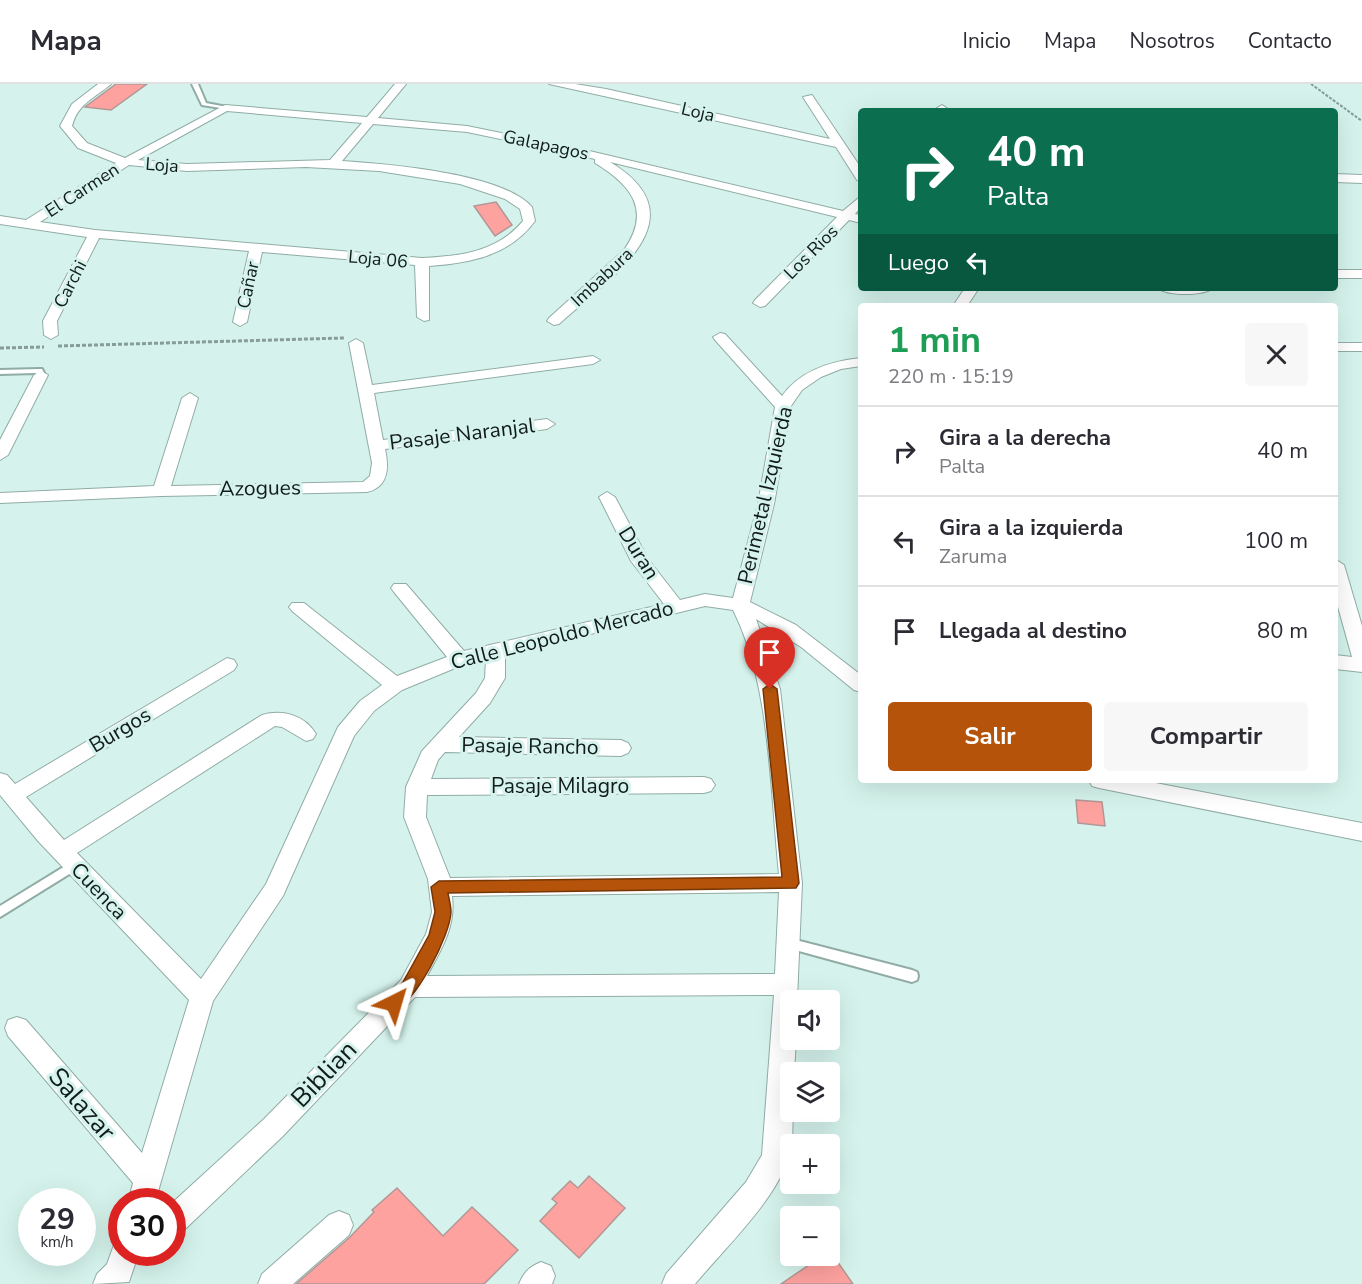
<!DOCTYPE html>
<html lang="es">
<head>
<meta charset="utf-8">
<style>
	:root { --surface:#fff; --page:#f7f7f7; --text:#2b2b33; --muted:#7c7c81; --line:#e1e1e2; --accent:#b45309 }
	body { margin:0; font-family:"Nunito Sans",sans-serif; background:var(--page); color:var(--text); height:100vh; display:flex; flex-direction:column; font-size:22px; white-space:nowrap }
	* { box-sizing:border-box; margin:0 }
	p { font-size:20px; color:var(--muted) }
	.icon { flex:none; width:33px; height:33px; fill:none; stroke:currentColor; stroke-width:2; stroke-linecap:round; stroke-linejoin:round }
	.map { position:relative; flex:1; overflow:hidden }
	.panel { position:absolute; left:858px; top:219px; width:480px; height:480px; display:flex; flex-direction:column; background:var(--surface); border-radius:6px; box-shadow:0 6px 24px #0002 }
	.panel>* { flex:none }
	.hud { position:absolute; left:858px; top:24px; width:480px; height:183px; border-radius:6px; box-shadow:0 6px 24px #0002; background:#0b6e4f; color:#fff; overflow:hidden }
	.tools { position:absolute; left:780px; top:906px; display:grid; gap:12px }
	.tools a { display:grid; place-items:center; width:60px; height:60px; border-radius:6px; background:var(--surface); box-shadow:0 6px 24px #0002; font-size:30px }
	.speed { position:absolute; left:18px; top:1104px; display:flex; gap:12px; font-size:30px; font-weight:700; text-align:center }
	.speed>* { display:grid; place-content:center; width:78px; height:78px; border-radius:50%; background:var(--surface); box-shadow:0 6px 24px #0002; line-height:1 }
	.speed small { font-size:15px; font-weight:400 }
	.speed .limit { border:9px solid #d22; background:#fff; color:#111 }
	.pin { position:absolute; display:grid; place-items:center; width:51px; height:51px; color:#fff; margin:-62px -26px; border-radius:50% 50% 50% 0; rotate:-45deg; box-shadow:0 0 6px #0007 }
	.pin .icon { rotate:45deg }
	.me { position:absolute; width:66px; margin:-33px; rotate:40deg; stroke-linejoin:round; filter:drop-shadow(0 0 4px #0008) }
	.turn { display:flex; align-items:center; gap:21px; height:126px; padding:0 30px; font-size:27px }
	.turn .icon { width:78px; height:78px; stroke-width:2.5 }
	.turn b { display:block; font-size:42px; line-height:51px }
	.then { display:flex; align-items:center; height:57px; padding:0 30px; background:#0003; gap:12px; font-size:22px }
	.round { display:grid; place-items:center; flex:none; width:63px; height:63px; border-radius:6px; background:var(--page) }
	.overview { display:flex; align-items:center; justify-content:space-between; height:102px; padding:0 30px }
	h1 { font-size:36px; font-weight:700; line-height:45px; color:#1e9e55 }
	.button { display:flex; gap:12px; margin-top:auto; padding:12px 30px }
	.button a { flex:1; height:69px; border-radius:6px; background:var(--accent); color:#fff; font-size:24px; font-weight:700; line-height:69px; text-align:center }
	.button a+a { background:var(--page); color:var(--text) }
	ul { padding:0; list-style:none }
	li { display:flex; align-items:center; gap:18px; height:90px; padding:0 30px; border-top:2px solid var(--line) }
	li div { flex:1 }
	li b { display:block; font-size:22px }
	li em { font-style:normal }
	header { display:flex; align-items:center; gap:36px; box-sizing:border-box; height:84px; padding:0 30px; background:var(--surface); border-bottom:2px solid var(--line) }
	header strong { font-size:28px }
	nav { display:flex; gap:33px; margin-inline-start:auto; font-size:21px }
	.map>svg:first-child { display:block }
	.building { fill:#fda29f; stroke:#b29796; stroke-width:1.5 }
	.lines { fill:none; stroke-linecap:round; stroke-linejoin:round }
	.lane-casing { stroke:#90aca5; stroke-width:4 }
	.street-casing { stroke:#90aca5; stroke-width:2 }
	.path-far1 { stroke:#869c97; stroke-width:2; stroke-dasharray:3 1.5; stroke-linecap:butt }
	.path { stroke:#869c97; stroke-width:3; stroke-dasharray:4 2; stroke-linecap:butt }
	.lane { fill:#fff; fill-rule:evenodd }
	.street { fill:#fff; fill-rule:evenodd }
	.route { fill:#b45309; stroke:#753606; stroke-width:1.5 }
	.labels { text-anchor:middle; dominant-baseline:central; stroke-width:6; stroke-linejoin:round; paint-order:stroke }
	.far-street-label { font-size:18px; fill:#111b19; stroke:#d5f3ec }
	.street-label { font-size:21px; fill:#111b19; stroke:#d5f3ec }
	.near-street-label { font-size:26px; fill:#111b19; stroke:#d5f3ec }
</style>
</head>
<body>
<header>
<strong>Mapa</strong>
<nav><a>Inicio</a><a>Mapa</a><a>Nosotros</a><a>Contacto</a></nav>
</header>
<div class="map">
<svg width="1362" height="1200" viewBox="0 0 1362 1200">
	<rect width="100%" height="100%" fill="#d5f3ec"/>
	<path class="building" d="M116 0H147L111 26 85 23Z
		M496 118 512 141 495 152 474 122Z
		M1076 716 1102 718 1105 742 1078 739Z
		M589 1092 625 1124 579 1174 540 1137 557 1119 552 1115 570 1097 578 1104Z
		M397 1104 443 1152 472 1123 518 1166 484 1200H296L350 1153 374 1128 372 1126Z
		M830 1167 853 1200H781L822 1172H830Z"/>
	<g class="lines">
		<g class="lane-casing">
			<path id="lane" d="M192 0H198L206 19 227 23V25L202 21Z
				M39 285H42L45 291 44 293H38L36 289 0 290V286Z
				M75 776 79 778 81 781 79 784 0 833V822Z
				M788 854 912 886 917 888 918 892 917 896 912 898 788 864 784 863 782 859 784 855Z"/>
		</g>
		<g class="street-casing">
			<path id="street" d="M98 0H111C95 14 78 19 72 42L87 59 125 74 225 21 367 33 395 0H406L378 34 467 42 581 65 843 127 861 112V123L855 130 861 131V139L849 136 765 222 760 223 753 219 755 216 837 133 610 78C705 135 607 196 559 240L554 241 547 237 549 234 624 166C652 126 631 101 595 79V75L467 48 373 40 342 77C387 80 502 89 532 123L535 137C509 172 470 179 429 182V236L424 237 417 233 415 181 262 168 247 238 240 242 233 238 249 167 99 154 57 237 58 251 51 255 44 251 43 237 87 153 0 140V132L26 136 116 79 78 64 60 42 72 20ZM227 27 362 39 330 76 187 80 138 76ZM129 81 187 87 306 83 379 87 460 100 505 115 520 125 523 137C497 168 461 172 422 174L95 146 40 138Z
				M549 0H575L606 5 830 55 803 13 812 11 861 84V97L857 96 836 63Z
				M942 21 951 27H939L937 24Z
				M1335 90 1362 91V99L1335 98Z
				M1335 186H1362V194H1335Z
				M965 204H979L967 222H953Z
				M1158 204H1213C1204 212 1167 212 1158 204Z
				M720 249 725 250 782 312C801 286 831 277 861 274V282L841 285 821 293 802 306 791 322 774 420 750 518 796 541 861 591V608L854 606 801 563 756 535 780 605 802 799 797 916H790V956H796L794 988H790C790 1018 797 1044 788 1074 777 1115 722 1167 695 1200H662L666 1190 746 1098 762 1071 774 911 415 913 282 1053 182 1148 172 1152V1119L264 1035 401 896 426 850 432 828 428 795 404 733 406 703 422 667 476 609 485 594 486 575 465 580 402 606 374 627 354 652 283 812 213 917 155 1118H128L133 1099 8 952 5 944 8 936 17 933 26 936 142 1069 189 916 38 757 0 711V689L7 691 15 700 227 574 234 576 237 581 234 586 26 713 64 756 262 631C282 625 305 631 316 650L313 655 306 657 282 643 275 642 77 769 201 895 266 800 338 643 360 617 382 601 292 527 289 523 292 519H304L397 592 447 573 394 508 391 504 394 500H406L464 567 664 520 631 477 599 413 607 408 615 413 648 475 680 516 705 510 733 514 758 420 775 323 715 256 713 253ZM705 522 733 526C771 601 770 706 779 790L450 794 426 733 427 711 704 709 711 707 715 701 711 695 704 693 431 695 438 676 445 668 621 672 628 669 631 664 628 659 621 656 459 653 490 619 505 594V571ZM779 808 775 890 427 892C441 866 456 843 452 812Z
				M356 255 363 259 372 301 593 272 600 276 593 280 374 309 383 356 547 335 555 340 547 345 385 365C389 383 389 403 367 408L161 412 0 419V409L154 402 182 314 190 309 198 314 171 402 363 398 370 392 372 379 349 259Z
				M1335 259H1362V267H1335Z
				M41 287 48 291 8 371 0 376V356L34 291Z
				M1335 475 1344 481 1362 542V588L1335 585V571L1352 573 1335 512Z
				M1089 696H1140L1362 739V757L1099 704 1092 702Z
				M339 1127 349 1131 353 1141 349 1151 293 1200H258L262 1190 329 1131Z
				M122 1155V1168H139L129 1198 93 1200 97 1190 107 1180 115 1158Z
				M541 1178 551 1182 555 1192 552 1200H519C524 1188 529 1183 541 1178Z"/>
		</g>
		<path class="path-far1" d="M1311 0 1362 37"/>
		<path class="path" d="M58 262 344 254
			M0 264 44 263"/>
		<use href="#lane" class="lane"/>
		<use href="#street" class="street"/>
	</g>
	<path class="route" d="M770 600 777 605 799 799 796 804 448 809C449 815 451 822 451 828 450 852 416 918 394 926L388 924 385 919 403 898 429 851 435 828 431 803 439 797 782 793 763 605Z"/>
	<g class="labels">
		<g class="far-street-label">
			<text transform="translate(698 28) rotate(13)">Loja</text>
			<text transform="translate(546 61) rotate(12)">Galapagos</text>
			<text transform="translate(162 81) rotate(4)">Loja</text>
			<text transform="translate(82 106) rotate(-33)">El Carmen</text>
			<text transform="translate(811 168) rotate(-45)">Los Rios</text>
			<text transform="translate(378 175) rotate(5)">Loja 06</text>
			<text transform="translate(602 193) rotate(-43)">Imbabura</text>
			<text transform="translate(70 200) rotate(-63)">Carchi</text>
			<text transform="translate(248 201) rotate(-78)">Cañar</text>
		</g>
		<g class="street-label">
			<text transform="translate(462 350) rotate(-7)">Pasaje Naranjal</text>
			<text transform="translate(260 404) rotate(-1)">Azogues</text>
			<text transform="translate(765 411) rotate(-77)">Perimetal Izquierda</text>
			<text transform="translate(639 469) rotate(58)">Duran</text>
			<text transform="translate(562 551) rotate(-14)">Calle Leopoldo Mercado</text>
			<text transform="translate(120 646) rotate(-31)">Burgos</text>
			<text transform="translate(530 662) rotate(1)">Pasaje Rancho</text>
			<text x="560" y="702">Pasaje Milagro</text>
			<text transform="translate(99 807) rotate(46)">Cuenca</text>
		</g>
		<g class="near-street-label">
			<text transform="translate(324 990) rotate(-46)">Biblian</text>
			<text transform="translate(82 1020) rotate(49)">Salazar</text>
		</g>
	</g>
</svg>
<div class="tools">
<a><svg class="icon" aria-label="sound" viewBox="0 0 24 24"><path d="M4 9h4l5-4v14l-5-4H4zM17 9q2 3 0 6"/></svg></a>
<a><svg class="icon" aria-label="layers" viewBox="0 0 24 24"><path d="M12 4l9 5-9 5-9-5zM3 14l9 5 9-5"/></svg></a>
<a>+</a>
<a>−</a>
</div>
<div class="speed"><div>29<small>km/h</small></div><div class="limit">30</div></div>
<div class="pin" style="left:770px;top:605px;background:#d93025"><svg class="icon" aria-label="arrive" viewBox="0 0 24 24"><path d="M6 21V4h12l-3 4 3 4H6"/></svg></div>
<svg class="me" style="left:394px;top:919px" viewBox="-20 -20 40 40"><path d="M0-17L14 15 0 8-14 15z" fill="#b45309" stroke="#fff" stroke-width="4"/></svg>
<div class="hud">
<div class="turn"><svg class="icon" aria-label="right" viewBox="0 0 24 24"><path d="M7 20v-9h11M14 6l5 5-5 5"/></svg><div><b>40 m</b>Palta</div></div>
<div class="then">Luego<svg class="icon" aria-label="left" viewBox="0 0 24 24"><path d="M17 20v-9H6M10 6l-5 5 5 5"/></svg></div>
</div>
<section class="panel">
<div class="overview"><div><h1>1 min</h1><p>220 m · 15:19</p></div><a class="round"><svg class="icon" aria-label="close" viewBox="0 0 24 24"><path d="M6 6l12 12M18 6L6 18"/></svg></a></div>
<ul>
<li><svg class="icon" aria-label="right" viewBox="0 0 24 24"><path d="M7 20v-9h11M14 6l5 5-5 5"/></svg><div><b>Gira a la derecha</b><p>Palta</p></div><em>40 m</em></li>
<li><svg class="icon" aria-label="left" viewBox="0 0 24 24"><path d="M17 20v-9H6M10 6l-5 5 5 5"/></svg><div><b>Gira a la izquierda</b><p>Zaruma</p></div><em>100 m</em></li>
<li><svg class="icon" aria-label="arrive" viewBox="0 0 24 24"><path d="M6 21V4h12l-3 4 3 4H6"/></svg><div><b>Llegada al destino</b></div><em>80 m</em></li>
</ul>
<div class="button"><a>Salir</a><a>Compartir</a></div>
</section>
</div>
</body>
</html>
